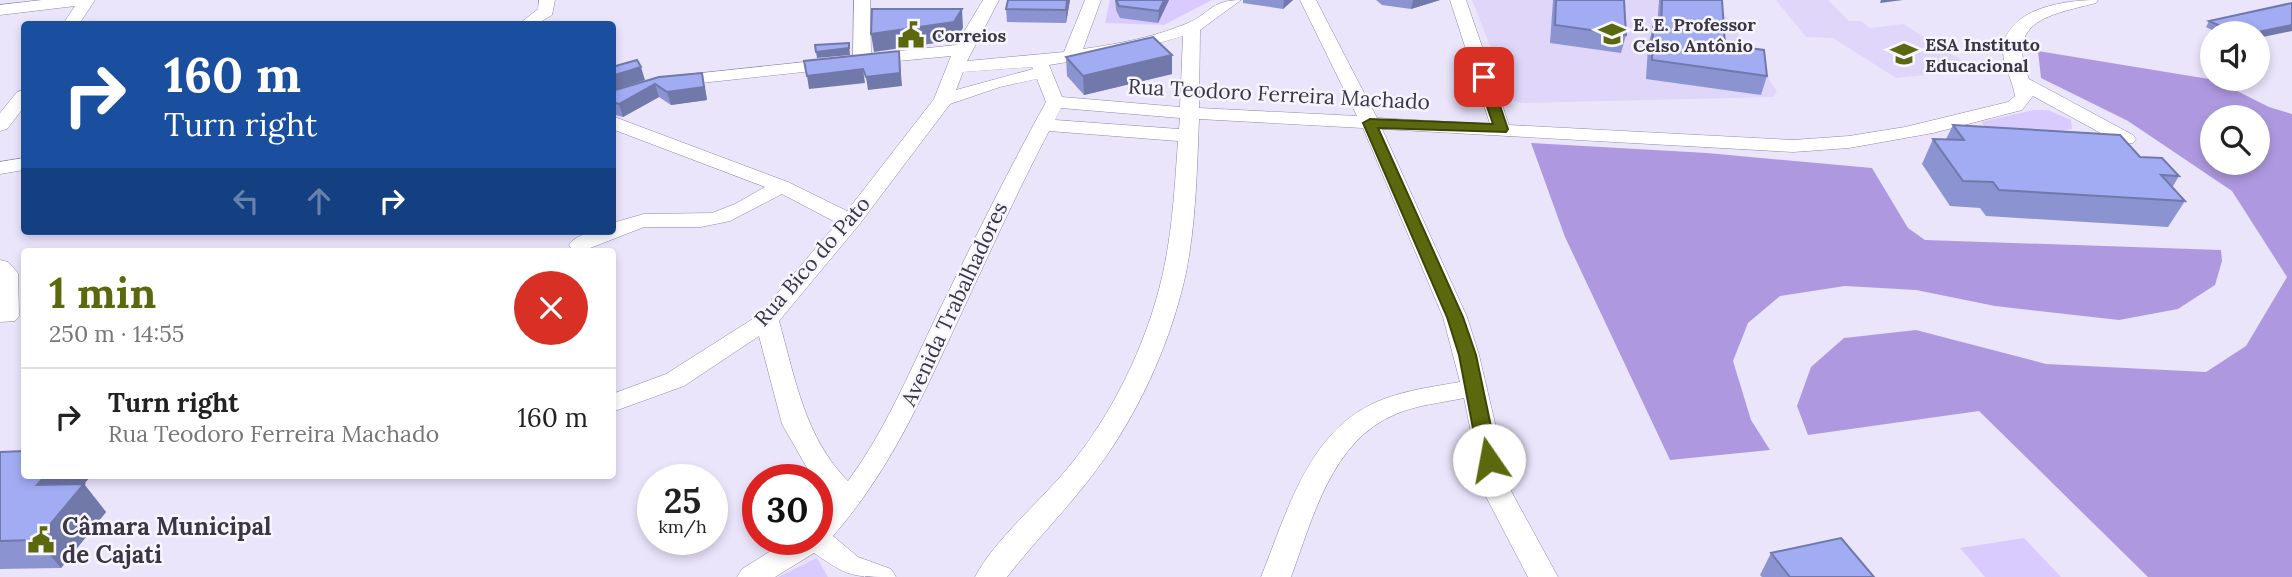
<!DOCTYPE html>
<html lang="en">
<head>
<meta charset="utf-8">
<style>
	:root { --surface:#fff; --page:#f6f6f6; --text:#222; --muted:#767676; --line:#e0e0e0; --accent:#5c680d }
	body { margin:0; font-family:Lora,serif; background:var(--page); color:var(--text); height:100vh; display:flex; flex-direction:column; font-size:26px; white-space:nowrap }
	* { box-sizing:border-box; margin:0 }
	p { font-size:23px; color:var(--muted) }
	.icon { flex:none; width:38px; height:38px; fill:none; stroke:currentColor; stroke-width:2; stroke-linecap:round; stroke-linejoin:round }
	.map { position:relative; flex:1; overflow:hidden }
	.sheet { position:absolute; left:21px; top:248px; width:595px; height:231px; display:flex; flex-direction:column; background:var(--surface); border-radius:7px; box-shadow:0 4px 10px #0003 }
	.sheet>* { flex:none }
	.hud { position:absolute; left:21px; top:21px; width:595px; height:214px; border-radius:7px; box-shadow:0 4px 10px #0003; background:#1a4fa0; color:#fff; overflow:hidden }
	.controls { position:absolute; left:2200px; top:21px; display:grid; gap:14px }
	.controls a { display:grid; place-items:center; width:70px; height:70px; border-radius:50%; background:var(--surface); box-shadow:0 4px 10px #0003; font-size:35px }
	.speed { position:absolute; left:637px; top:464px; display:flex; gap:14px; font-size:35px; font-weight:700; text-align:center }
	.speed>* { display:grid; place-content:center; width:91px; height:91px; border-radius:50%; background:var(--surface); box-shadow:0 4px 10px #0003; line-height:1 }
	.speed small { font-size:18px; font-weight:400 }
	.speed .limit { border:10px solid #d22; background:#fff; color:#111 }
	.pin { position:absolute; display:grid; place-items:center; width:60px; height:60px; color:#fff; margin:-30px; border-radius:14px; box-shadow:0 4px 10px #0006 }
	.me { position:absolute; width:77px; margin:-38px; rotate:348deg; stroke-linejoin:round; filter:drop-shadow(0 0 5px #0008) }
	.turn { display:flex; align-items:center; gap:24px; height:147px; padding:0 28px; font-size:32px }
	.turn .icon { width:91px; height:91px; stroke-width:2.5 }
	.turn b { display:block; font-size:49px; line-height:60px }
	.lanes { display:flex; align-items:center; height:66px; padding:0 28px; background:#0003; justify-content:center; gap:35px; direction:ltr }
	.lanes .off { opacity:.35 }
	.round { display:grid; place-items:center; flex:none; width:74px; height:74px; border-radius:37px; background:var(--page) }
	.summary { display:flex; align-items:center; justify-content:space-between; height:119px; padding:0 28px }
	h1 { font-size:42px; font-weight:700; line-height:52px; color:var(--accent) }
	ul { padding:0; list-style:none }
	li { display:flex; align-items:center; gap:21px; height:98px; padding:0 28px; border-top:2px solid var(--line) }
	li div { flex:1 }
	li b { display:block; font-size:26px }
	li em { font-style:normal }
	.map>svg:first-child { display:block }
	.built { fill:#dfd6fa }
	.green { fill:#d9cbfd }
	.forest { fill:#ae99e0; fill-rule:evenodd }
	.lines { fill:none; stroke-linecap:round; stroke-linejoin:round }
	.minor-casing { stroke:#8f86a9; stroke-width:1 }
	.minor { fill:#fff; fill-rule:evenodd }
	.wall { fill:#8b94d1 }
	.shaded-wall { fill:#7178aa }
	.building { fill:#a2acf3; stroke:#7178aa; stroke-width:2 }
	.route { fill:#5c680d; stroke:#3c4408; stroke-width:2 }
	.labels { text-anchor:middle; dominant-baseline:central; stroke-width:5; stroke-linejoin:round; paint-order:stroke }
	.far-poi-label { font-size:18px; font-weight:bold; fill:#3a3645; stroke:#f7f5fd; text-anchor:start }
	.street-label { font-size:21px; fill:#3a3645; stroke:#f7f5fd }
	.near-poi-label { font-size:24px; font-weight:bold; fill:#3a3645; stroke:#f7f5fd; text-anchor:start }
</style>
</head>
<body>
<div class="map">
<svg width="2292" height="577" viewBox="0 0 2292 577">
	<rect width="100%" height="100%" fill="#ebe5fc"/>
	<path class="built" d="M1472 0H1715L1777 91 1773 97 1520 103 1511 99Z
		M1776 0H1828L1849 21H1861L1870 28 1903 24 1977 70 1896 78 1833 38 1806 37Z"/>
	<path class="green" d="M1110 0H1212L1164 25 1105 23Z
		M2034 110H2048L2071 120 2072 129C2045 135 2013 130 1985 127L1981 122Z
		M2024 538 2061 577H1985L1960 548Z
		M817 558 828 577H778Z"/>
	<path class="forest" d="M2038 51 2215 80 2269 107 2292 114V577H2148L1979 411 1808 435 1797 406 1811 367 1844 338 1916 330 2046 364 2206 372 2246 346 2287 277 2232 191 2128 121 2041 78ZM2212 117H2258V163H2212Z
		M1531 143 1707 153 1872 168 1908 228 1925 240 2221 250 2222 261 2215 285 2178 309 2119 320 1995 306 1916 290 1845 286 1780 296 1748 323 1733 361 1751 420 1770 450 1670 460 1565 237Z"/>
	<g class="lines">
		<g class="minor-casing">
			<path id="minor" d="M42 0H95L79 24H63L75 6 0 15V5Z
				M539 0H555L552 15 537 24H519L538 9Z
				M854 0H870L871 54 956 45 983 0H999L967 61 1064 52 1085 0H1101L1083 49C1117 44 1151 38 1183 25 1209 16 1209 0 1241 0L1200 30 1199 108 1357 116 1300 0H1316L1377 118 1490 124 1450 0H1466L1509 125 1793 140 1849 136 1905 127 2008 102 2015 96C2013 81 2004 68 2003 53 2003 8 2065 0 2098 0L2096 3C2050 15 2005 20 2029 79L2133 135 2136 139 2133 143H2119L2033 96 2022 110 1933 133 1849 148 1793 152 1382 129 1467 317 1479 355 1511 491 1558 577H1528L1483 491 1464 398C1441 403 1417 405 1396 414 1331 441 1313 518 1291 577H1261C1286 515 1307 435 1372 404 1399 391 1431 387 1460 382L1443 317 1363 128 1199 119C1197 169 1196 223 1186 273 1172 337 1143 404 1105 458 1076 500 1039 536 1007 577H975C995 538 1047 496 1075 459 1118 405 1152 331 1165 263 1173 223 1175 181 1178 141L1049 131C1015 196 985 263 954 329 919 404 888 473 833 536L858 557 891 569 896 577C851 577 849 577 814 553L775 577H737L742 569 790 539H817V517L832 500 817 484V480H814L782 424 759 336 684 386 612 412V394L666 374 759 315 837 223 782 194 730 221 701 227H644L580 252 572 250 569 245C578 232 598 231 612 231V223L644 214 712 213 735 204 765 187 612 129V116L788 182 847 211 934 99 951 56 856 65 853 61ZM1183 36 1180 107 1062 97 1049 65 1129 52ZM1032 67 1033 69 956 90 963 72ZM1037 79 1046 102C1007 173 972 244 936 317 909 373 885 431 848 481 805 438 795 378 779 321L858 226 950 104 1000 87ZM1061 108 1180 118 1179 129 1055 120Z
				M834 59 843 64 840 68 673 86 664 81 673 76Z
				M24 90V107L7 129 0 131V113L17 92Z
				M24 158V170L0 174V162Z
				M0 260 8 262 18 273 19 316 15 321 0 322Z"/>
		</g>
		<use href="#minor" class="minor"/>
	</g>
	<path class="wall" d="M1070 0 1066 23 1007 22 1006 9Z
		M1115 0H1169L1158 23 1120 18 1116 10Z
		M1243 0H1293L1283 9 1243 3Z
		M1376 0H1440L1411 9 1382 5Z
		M1553 0H1624L1626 35 1621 53 1550 43Z
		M1659 0H1722L1725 45 1767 76 1761 95 1646 79 1648 46 1653 27 1657 28Z
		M2209 21 2258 33H2218L2206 27Z
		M1172 55V74L1084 95 1067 76 1066 57Z
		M659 77 705 86 707 100 671 105 659 97 623 117 612 114V91Z
		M1953 125 2140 157 2179 176 2172 188 2185 201 2168 227 1986 216 1980 208 1950 206 1922 164 1933 139H1946Z
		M0 452 89 478 84 484 106 512 61 568 0 569Z
		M1771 553 1874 577H1762L1760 575Z"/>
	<path class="shaded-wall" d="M1067 0H1070L1066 23V10Z
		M1164 0H1169L1158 23 1159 11Z
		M1284 0H1293L1283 9Z
		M1413 0H1440L1411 9Z
		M1881 0H1903L1880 3Z
		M962 9 963 28 956 40 874 52 871 34Z
		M2292 25V31L2258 38V33H2253Z
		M849 43 850 55 817 58 816 52Z
		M899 51 902 86 868 90 866 77Z
		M1172 55V74L1084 95 1083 76Z
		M641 67 645 80 612 91V76Z
		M863 69 865 83 809 89 807 76Z
		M702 73 707 100 671 105 667 92Z
		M655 84 659 97 623 117 619 104Z
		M45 476H88L89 478 60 513 37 485Z
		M84 484 106 512 61 568 37 540Z"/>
	<path class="building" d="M1008 0H1067L1066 10 1006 9Z
		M1116 0H1164L1159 11 1119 6Z
		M1556 0H1624L1626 35 1555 25Z
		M1662 0H1722L1725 45 1764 50 1767 76 1652 60 1653 27 1661 29Z
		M2292 3V25L2253 33H2236L2209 21Z
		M872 9H962L954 22 871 34Z
		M1153 37 1172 55 1083 76 1066 57Z
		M849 43V48L816 52 815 45Z
		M899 51 900 73 866 77 863 69 807 76 804 61Z
		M637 60 641 67 612 76V67Z
		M702 73 704 87 667 92 655 84 619 104 612 102V91L659 77Z
		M1953 125 2120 135 2140 157 2162 158 2179 176 2161 175 2185 201 1999 190 1993 182 1963 181 1933 139 1964 140Z
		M24 451V476H45L37 485 84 484 37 540 0 541V452Z
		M1841 538 1874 577H1790L1771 553Z"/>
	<path class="route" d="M1484 73 1490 77 1508 129 1506 132 1378 128 1463 317 1476 355 1498 460 1495 465H1482L1479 460 1459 355 1447 317 1363 123 1370 119 1493 124 1477 77Z"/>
	<defs>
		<g id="school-bare" transform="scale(2.1)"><path d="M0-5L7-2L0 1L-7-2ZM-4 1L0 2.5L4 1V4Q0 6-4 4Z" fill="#5c680d" stroke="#f7f5fd" stroke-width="2.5" paint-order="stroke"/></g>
		<g id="civic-bare" transform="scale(2.1)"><path d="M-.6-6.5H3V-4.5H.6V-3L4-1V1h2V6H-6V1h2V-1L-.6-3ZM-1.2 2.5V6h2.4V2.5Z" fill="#5c680d" stroke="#f7f5fd" stroke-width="2.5" paint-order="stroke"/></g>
	</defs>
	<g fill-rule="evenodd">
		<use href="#school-bare" x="1612" y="34"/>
		<use href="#civic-bare" x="911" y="35"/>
		<use href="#school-bare" x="1904" y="54"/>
		<use href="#civic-bare" x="41" y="540"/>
	</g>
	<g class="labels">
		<g class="far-poi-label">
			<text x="1633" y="24">E. E. Professor<tspan x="1633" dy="21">Celso Antônio</tspan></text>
			<text x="932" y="35">Correios</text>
			<text x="1925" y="44">ESA Instituto<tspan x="1925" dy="21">Educacional</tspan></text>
		</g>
		<g class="street-label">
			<text transform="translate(1279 94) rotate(3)">Rua Teodoro Ferreira Machado</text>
			<text transform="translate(812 261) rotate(-49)">Rua Bico do Pato</text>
			<text transform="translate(954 304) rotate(-65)">Avenida Trabalhadores</text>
		</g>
		<g class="near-poi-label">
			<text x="62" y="526">Câmara Municipal<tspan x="62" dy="28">de Cajati</tspan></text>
		</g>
	</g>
</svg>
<div class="controls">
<a><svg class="icon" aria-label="sound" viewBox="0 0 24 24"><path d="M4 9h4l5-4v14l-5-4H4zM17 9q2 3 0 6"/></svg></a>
<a><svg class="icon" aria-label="search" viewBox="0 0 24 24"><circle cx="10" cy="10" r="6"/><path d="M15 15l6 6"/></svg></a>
</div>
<div class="speed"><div>25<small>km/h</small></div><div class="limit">30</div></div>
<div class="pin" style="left:1484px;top:77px;background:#d93025"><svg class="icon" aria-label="arrive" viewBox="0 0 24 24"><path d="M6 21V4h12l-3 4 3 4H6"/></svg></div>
<svg class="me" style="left:1489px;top:460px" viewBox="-20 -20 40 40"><circle r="19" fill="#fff"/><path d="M0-13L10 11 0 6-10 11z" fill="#5c680d"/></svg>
<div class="hud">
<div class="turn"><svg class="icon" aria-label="right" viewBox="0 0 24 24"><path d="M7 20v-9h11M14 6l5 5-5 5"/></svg><div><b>160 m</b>Turn right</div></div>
<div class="lanes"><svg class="icon off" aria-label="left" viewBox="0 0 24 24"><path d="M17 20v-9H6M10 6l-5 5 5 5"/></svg><svg class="icon off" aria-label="ahead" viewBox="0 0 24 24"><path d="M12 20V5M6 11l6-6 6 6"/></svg><svg class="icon" aria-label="right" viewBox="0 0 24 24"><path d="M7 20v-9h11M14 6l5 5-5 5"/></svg></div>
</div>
<section class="sheet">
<div class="summary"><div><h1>1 min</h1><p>250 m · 14:55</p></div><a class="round" style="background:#d93025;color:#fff"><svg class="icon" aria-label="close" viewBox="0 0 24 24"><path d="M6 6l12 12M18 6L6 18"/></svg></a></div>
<ul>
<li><svg class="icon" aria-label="right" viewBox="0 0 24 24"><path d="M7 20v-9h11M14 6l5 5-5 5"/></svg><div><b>Turn right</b><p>Rua Teodoro Ferreira Machado</p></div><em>160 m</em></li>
</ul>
</section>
</div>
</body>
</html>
